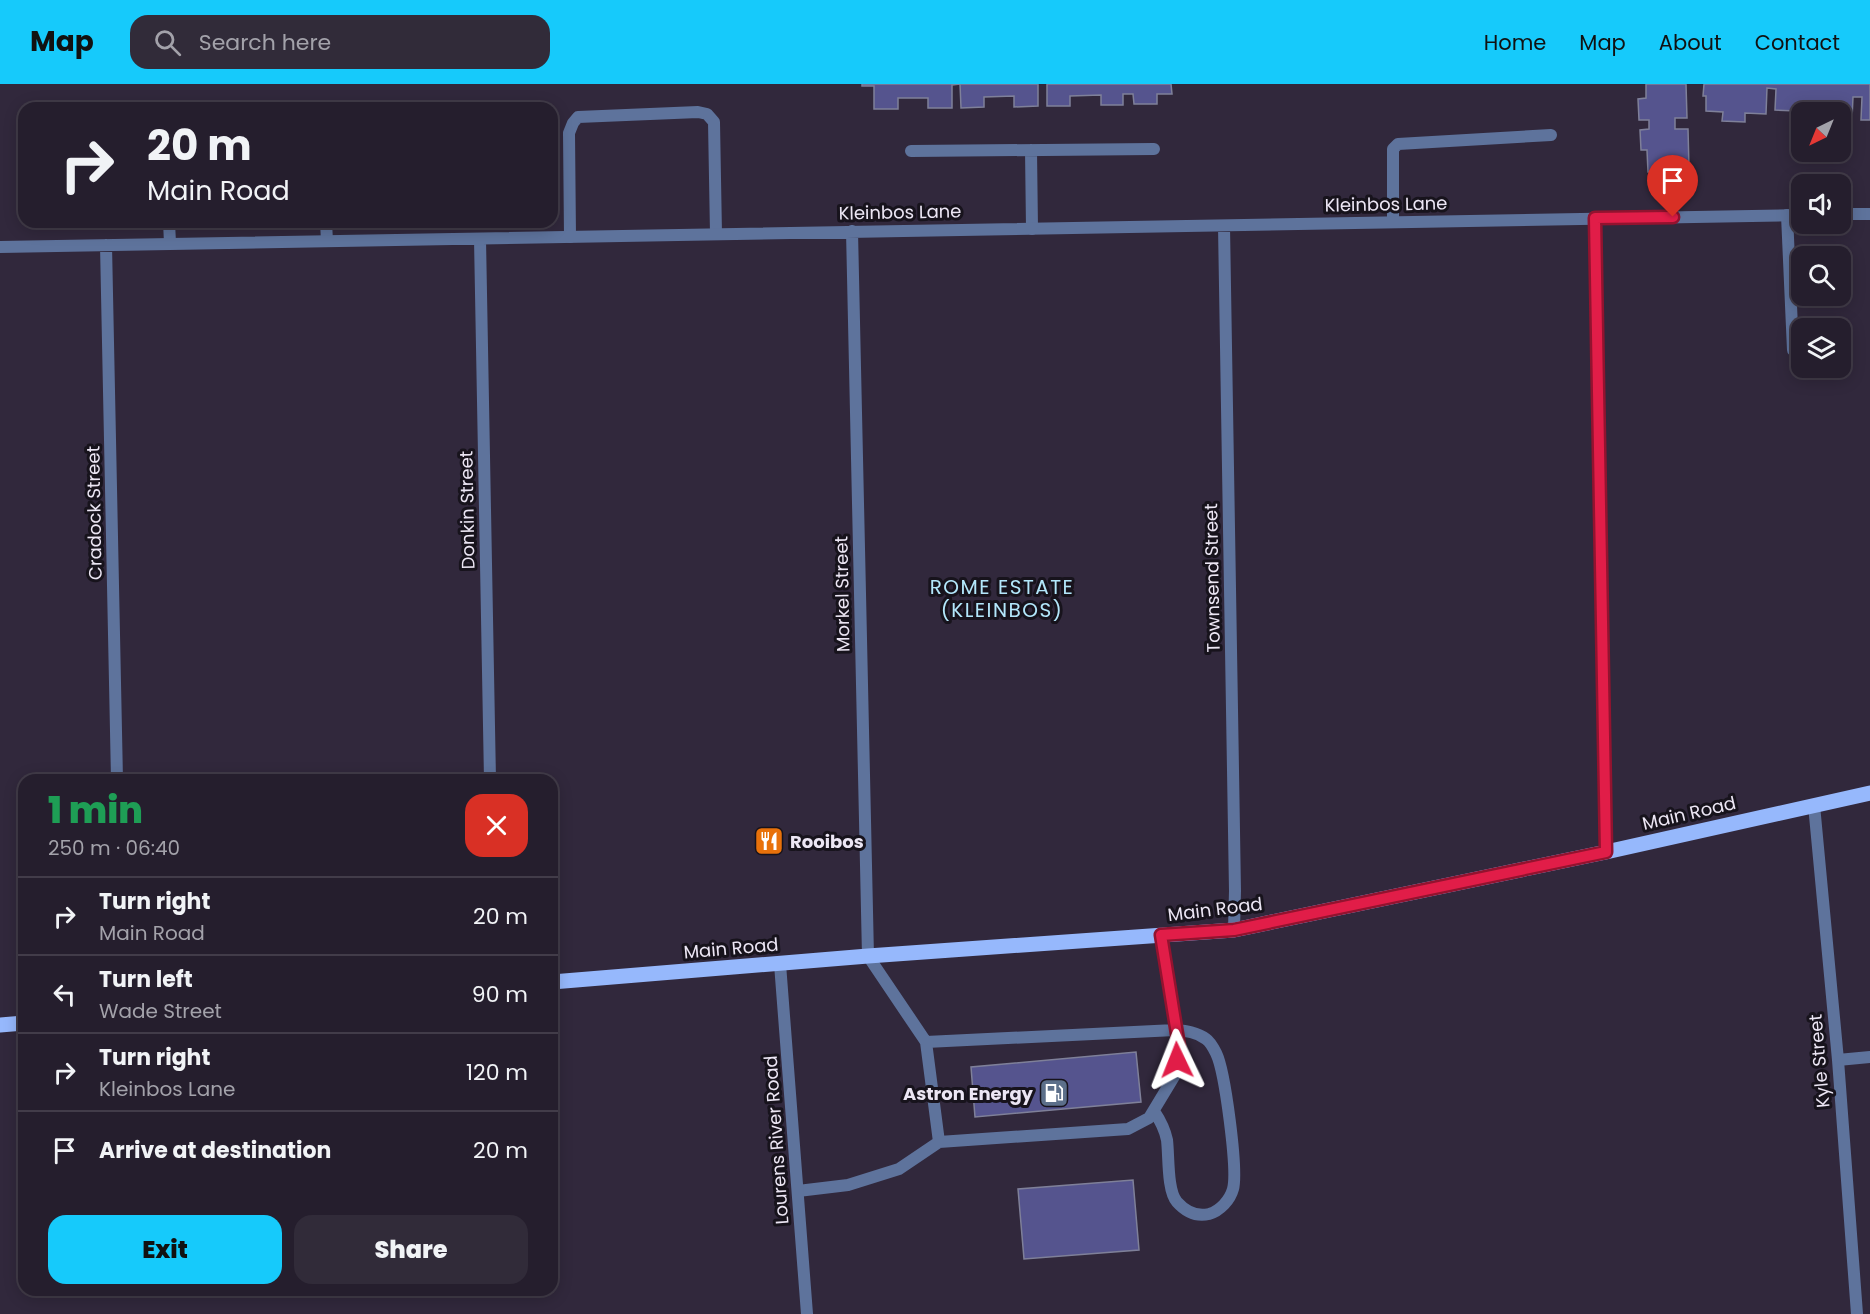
<!DOCTYPE html>
<html lang="en">
<head>
<meta charset="utf-8">
<style>
	:root { --surface:#251e2d; --page:#312b39; --text:#f1f3f6; --muted:#a3a2aa; --line:#423c49; --accent:#16cafb }
	body { margin:0; font-family:Poppins,sans-serif; background:var(--page); color:var(--text); height:100vh; display:flex; flex-direction:column; font-size:22px; white-space:nowrap }
	* { box-sizing:border-box; margin:0 }
	p { font-size:20px; color:var(--muted) }
	.icon { flex:none; width:33px; height:33px; fill:none; stroke:currentColor; stroke-width:2; stroke-linecap:round; stroke-linejoin:round }
	.map { position:relative; flex:1; overflow:hidden }
	.details { position:absolute; left:18px; top:690px; width:540px; height:522px; display:flex; flex-direction:column; background:var(--surface); border-radius:18px; box-shadow:0 3px 15px #0003,0 0 0 2px var(--line) }
	.details>* { flex:none }
	.banner { position:absolute; left:18px; top:18px; width:540px; height:126px; border-radius:18px; box-shadow:0 3px 15px #0003,0 0 0 2px var(--line); background:#251e2d; color:var(--text); overflow:hidden }
	.needle { width:39px; rotate:223deg }
	.controls { position:absolute; left:1791px; top:18px; display:grid; gap:12px }
	.controls a { display:grid; place-items:center; width:60px; height:60px; border-radius:12px; background:var(--surface); box-shadow:0 3px 15px #0003,0 0 0 2px var(--line); font-size:30px }
	.pin { position:absolute; display:grid; place-items:center; width:51px; height:51px; color:#fff; margin:-62px -26px; border-radius:50% 50% 50% 0; rotate:-45deg; box-shadow:0 0 6px #0007 }
	.pin .icon { rotate:45deg }
	.me { position:absolute; width:66px; margin:-33px; rotate:358deg; stroke-linejoin:round; filter:drop-shadow(0 0 4px #0008) }
	.turn { display:flex; align-items:center; gap:21px; height:126px; padding:0 30px; font-size:27px }
	.turn .icon { width:78px; height:78px; stroke-width:2.5 }
	.turn b { display:block; font-size:42px; line-height:51px }
	.round { display:grid; place-items:center; flex:none; width:63px; height:63px; border-radius:18px; background:var(--page) }
	.overview { display:flex; align-items:center; justify-content:space-between; height:102px; padding:0 30px }
	h1 { font-size:36px; font-weight:800; line-height:45px; color:#1e9e55 }
	.action { display:flex; gap:12px; margin-top:auto; padding:12px 30px }
	.action a { flex:1; height:69px; border-radius:18px; background:var(--accent); color:#111; font-size:24px; font-weight:800; line-height:69px; text-align:center }
	.action a+a { background:var(--page); color:var(--text) }
	ul { padding:0; list-style:none }
	li { display:flex; align-items:center; gap:18px; height:78px; padding:0 30px; border-top:2px solid var(--line) }
	li div { flex:1 }
	li b { display:block; font-size:22px }
	li em { font-style:normal }
	header { display:flex; align-items:center; gap:36px; box-sizing:border-box; height:84px; padding:0 30px; background:var(--accent); color:#111 }
	header strong { font-size:28px }
	nav { display:flex; gap:33px; margin-inline-start:auto; font-size:21px }
	.search { width:420px; height:54px; background:var(--page); display:flex; align-items:center; gap:15px; box-sizing:border-box; padding:0 21px; border-radius:18px; color:var(--muted); font-size:22px }
	.map>svg:first-child { display:block }
	.building { fill:#55548e; stroke:#7f8099; stroke-width:1.5 }
	.lines { fill:none; stroke-linecap:round; stroke-linejoin:round }
	.service { stroke:#5e739c; stroke-width:12 }
	.minor { stroke:#5e739c; stroke-width:12 }
	.primary { stroke:#96b8fc; stroke-width:15 }
	.route-casing { stroke:#92132f; stroke-width:15 }
	.route { stroke:#e11d48; stroke-width:10 }
	.labels { text-anchor:middle; dominant-baseline:central; stroke-width:6; stroke-linejoin:round; paint-order:stroke }
	.street-label { font-size:18px; fill:#ece6f4; stroke:#17131c }
	.poi-label { font-size:18px; font-weight:bold; fill:#ece6f4; stroke:#17131c; text-anchor:start }
	.neighbourhood-label { font-size:20px; letter-spacing:1.5px; fill:#b3e7fb; stroke:#17131c }
</style>
</head>
<body>
<header>
<strong>Map</strong>
<div class="search"><svg class="icon" aria-label="search" viewBox="0 0 24 24"><circle cx="10" cy="10" r="6"/><path d="M15 15l6 6"/></svg>Search here</div>
<nav><a>Home</a><a>Map</a><a>About</a><a>Contact</a></nav>
</header>
<div class="map">
<svg width="1870" height="1230" viewBox="0 0 1870 1230">
	<rect width="100%" height="100%" fill="#31283c"/>
	<path class="building" d="M862 0H1038V22L1014 23V12L984 13V23L961 24 960 0 952 1V24H928V14H898V25H874V2H862Z
		M1047 0H1171L1172 10H1157V20H1134L1133 10H1123V21H1101V11L1070 12V22H1047Z
		M1646 0H1686L1687 34H1675V45H1688L1689 84H1671L1670 87 1648 88 1647 66H1641L1640 46 1649 45V36H1639L1638 15 1646 14Z
		M1704 0H1870V36H1861L1862 13H1853L1852 35 1840 34V28H1828V23H1813V21L1797 20V27L1775 26 1776 5 1767 4 1766 30 1745 29V38L1722 37 1723 28 1706 27V12H1703Z
		M1136 968 1141 1018 975 1033 971 983Z
		M1133 1096 1139 1166 1024 1175 1018 1105Z"/>
	<g class="lines">
		<path class="service" d="M1031 66 1032 145
			M911 67 1154 65
			M1787 131 1793 266
			M169 138 170 159
			M326 138 327 157
			M1393 138V65L1398 60 1551 51
			M570 153 569 49 573 39 578 33 698 28 707 30 714 38 716 150
			M868 872 926 958 939 1058
			M926 958 1175 946C1186 947 1197 948 1206 955 1209 957 1214 965 1216 969 1225 987 1238 1086 1233 1105 1230 1116 1220 1127 1209 1130 1196 1133 1186 1128 1177 1118 1167 1107 1169 1072 1167 1056 1165 1046 1160 1036 1154 1027
			M798 1107 848 1101 899 1085 939 1058 1128 1045 1149 1034 1175 991 1179 962 1161 851"/>
		<path class="minor" d="M1840 130H1870
			M1595 134 1606 768
			M1224 142 1235 807 1234 846
			M852 147 868 872
			M480 155 490 696
			M106 161 117 696
			M0 163 1802 131
			M1814 721 1838 976 1857 1230
			M780 880 807 1230
			M1838 976 1870 973"/>
		<path class="primary" d="M552 898 868 872 1234 846 1606 768 1870 709
			M0 941 24 939"/>
	</g>
	<g class="lines">
		<g class="route-casing">
			<path id="route" d="M1177 976 1179 962 1161 851 1234 846 1606 768 1595 134 1673 133"/>
		</g>
		<use href="#route" class="route"/>
	</g>
	<defs>
		<g id="restaurant-square" transform="scale(1.5)"><rect x="-9" y="-9" width="18" height="18" rx="4" fill="#e8710a" stroke="#17131c"/><path d="M-5-6h1v4h1v-4h1v4h1v-4h1v5L-1.5 .5V6h-2V.5L-5-1ZM5-6V6H3V1.5H1.5Q1.5-4 5-6Z" fill="#fff"/></g>
		<g id="fuel-square" transform="scale(1.5)"><rect x="-9" y="-9" width="18" height="18" rx="4" fill="#5c6f8a" stroke="#17131c"/><path d="M-5.5-6h7V0h2V4h1.3V-2.5L3-4.5l.8-.8L6-3V5H2.5V1h-1V6h-7ZM-4.2-4.7v3.2H.2V-4.7Z" fill="#fff"/></g>
	</defs>
	<g fill-rule="evenodd">
		<use href="#restaurant-square" x="769" y="757"/>
		<use href="#fuel-square" x="1054" y="1009"/>
	</g>
	<g class="labels">
		<g class="street-label">
			<text transform="translate(1386 120) rotate(-1)">Kleinbos Lane</text>
			<text transform="translate(900 128) rotate(-1)">Kleinbos Lane</text>
			<text transform="translate(467 426) rotate(-91)">Donkin Street</text>
			<text transform="translate(94 429) rotate(-91)">Cradock Street</text>
			<text transform="translate(1212 494) rotate(-91)">Townsend Street</text>
			<text transform="translate(842 510) rotate(-91)">Morkel Street</text>
			<text transform="translate(1689 729) rotate(-13)">Main Road</text>
			<text transform="translate(1215 825) rotate(-7)">Main Road</text>
			<text transform="translate(731 864) rotate(-5)">Main Road</text>
			<text transform="translate(1819 977) rotate(-95)">Kyle Street</text>
			<text transform="translate(776 1056) rotate(-94)">Lourens River Road</text>
		</g>
		<g class="poi-label">
			<text x="790" y="757">Rooibos</text>
			<text x="1033" y="1009" text-anchor="end">Astron Energy</text>
		</g>
		<g class="neighbourhood-label">
			<text x="1002" y="503">ROME ESTATE<tspan x="1002" dy="23">(KLEINBOS)</tspan></text>
		</g>
	</g>
</svg>
<div class="controls">
<a><svg class="needle" viewBox="-14 -14 28 28"><path d="M0-13l5 13h-10z" fill="#e53935"/><path d="M0 13l5-13h-10z" fill="#a3a2aa"/></svg></a>
<a><svg class="icon" aria-label="sound" viewBox="0 0 24 24"><path d="M4 9h4l5-4v14l-5-4H4zM17 9q2 3 0 6"/></svg></a>
<a><svg class="icon" aria-label="search" viewBox="0 0 24 24"><circle cx="10" cy="10" r="6"/><path d="M15 15l6 6"/></svg></a>
<a><svg class="icon" aria-label="layers" viewBox="0 0 24 24"><path d="M12 4l9 5-9 5-9-5zM3 14l9 5 9-5"/></svg></a>
</div>
<div class="pin" style="left:1673px;top:133px;background:#d93025"><svg class="icon" aria-label="arrive" viewBox="0 0 24 24"><path d="M6 21V4h12l-3 4 3 4H6"/></svg></div>
<svg class="me" style="left:1177px;top:976px" viewBox="-20 -20 40 40"><path d="M0-17L14 15 0 8-14 15z" fill="#e11d48" stroke="#fff" stroke-width="4"/></svg>
<div class="banner">
<div class="turn"><svg class="icon" aria-label="right" viewBox="0 0 24 24"><path d="M7 20v-9h11M14 6l5 5-5 5"/></svg><div><b>20 m</b>Main Road</div></div>
</div>
<section class="details">
<div class="overview"><div><h1>1 min</h1><p>250 m · 06:40</p></div><a class="round" style="background:#d93025;color:#fff"><svg class="icon" aria-label="close" viewBox="0 0 24 24"><path d="M6 6l12 12M18 6L6 18"/></svg></a></div>
<ul>
<li><svg class="icon" aria-label="right" viewBox="0 0 24 24"><path d="M7 20v-9h11M14 6l5 5-5 5"/></svg><div><b>Turn right</b><p>Main Road</p></div><em>20 m</em></li>
<li><svg class="icon" aria-label="left" viewBox="0 0 24 24"><path d="M17 20v-9H6M10 6l-5 5 5 5"/></svg><div><b>Turn left</b><p>Wade Street</p></div><em>90 m</em></li>
<li><svg class="icon" aria-label="right" viewBox="0 0 24 24"><path d="M7 20v-9h11M14 6l5 5-5 5"/></svg><div><b>Turn right</b><p>Kleinbos Lane</p></div><em>120 m</em></li>
<li><svg class="icon" aria-label="arrive" viewBox="0 0 24 24"><path d="M6 21V4h12l-3 4 3 4H6"/></svg><div><b>Arrive at destination</b></div><em>20 m</em></li>
</ul>
<div class="action"><a>Exit</a><a>Share</a></div>
</section>
</div>
</body>
</html>
